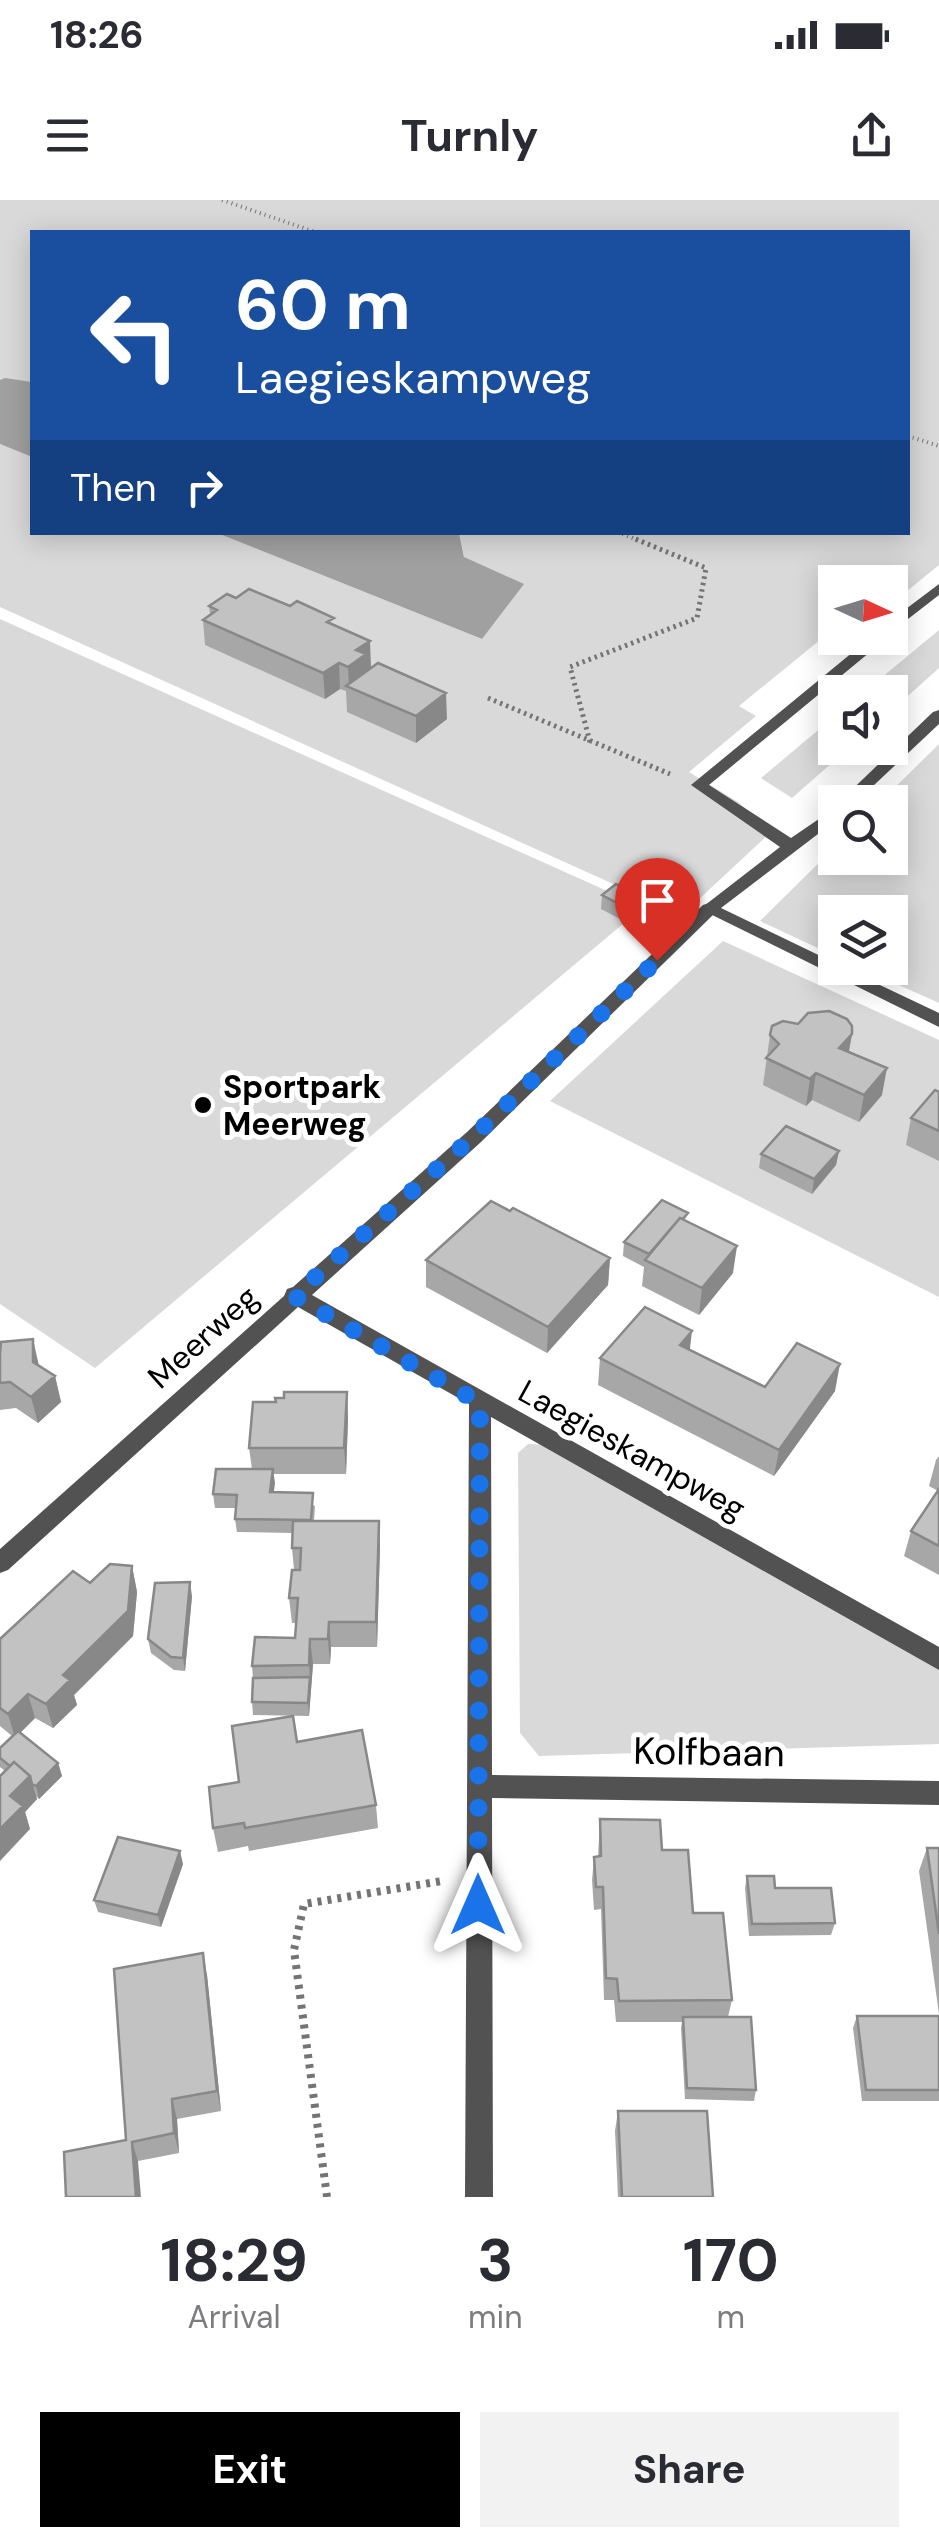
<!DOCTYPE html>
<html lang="en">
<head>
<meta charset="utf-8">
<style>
	:root { --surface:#fff; --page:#f2f2f3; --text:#2b2b33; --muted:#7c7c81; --accent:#000 }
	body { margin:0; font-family:"DM Sans",sans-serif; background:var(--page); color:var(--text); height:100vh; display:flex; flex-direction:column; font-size:38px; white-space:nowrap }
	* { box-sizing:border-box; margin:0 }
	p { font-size:32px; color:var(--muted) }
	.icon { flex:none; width:55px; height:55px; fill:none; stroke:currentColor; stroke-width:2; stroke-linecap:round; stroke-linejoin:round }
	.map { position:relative; height:1997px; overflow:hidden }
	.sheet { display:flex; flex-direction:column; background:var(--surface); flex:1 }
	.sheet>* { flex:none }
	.top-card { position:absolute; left:30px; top:30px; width:880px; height:305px; border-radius:0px; box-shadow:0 5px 25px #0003; background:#1a4fa0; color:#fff; overflow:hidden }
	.needle { width:65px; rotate:94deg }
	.tools { position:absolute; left:818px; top:365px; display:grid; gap:20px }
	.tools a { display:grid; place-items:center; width:90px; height:90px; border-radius:0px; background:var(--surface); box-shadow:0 5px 25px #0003; font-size:50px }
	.pin { position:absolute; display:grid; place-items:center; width:85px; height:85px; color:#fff; margin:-102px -42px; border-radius:50% 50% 50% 0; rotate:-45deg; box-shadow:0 0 10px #0007 }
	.pin .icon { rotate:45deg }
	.me { position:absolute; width:110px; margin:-55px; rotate:0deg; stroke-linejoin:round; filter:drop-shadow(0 0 8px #0008) }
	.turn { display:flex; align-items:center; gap:35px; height:210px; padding:0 40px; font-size:45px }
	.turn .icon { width:130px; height:130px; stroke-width:2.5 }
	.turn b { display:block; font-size:70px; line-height:85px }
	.then { display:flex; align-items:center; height:95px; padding:0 40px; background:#0003; gap:20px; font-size:38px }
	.eta { display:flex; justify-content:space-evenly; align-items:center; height:170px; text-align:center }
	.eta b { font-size:60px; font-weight:700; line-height:70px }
	.cta { display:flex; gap:20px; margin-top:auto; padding:20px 40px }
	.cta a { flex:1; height:115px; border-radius:0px; background:var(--accent); color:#fff; font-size:40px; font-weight:700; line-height:115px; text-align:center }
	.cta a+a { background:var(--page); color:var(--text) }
	.status { display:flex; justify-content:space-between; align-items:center; height:70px; padding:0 50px; background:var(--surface); direction:ltr }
	.status svg { height:28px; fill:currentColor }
	header { display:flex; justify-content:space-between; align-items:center; height:130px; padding:0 40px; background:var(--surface); font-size:45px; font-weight:700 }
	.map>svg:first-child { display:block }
	.green { fill:#d9d9d9 }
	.water { fill:#a0a0a0 }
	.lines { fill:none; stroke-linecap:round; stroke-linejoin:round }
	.path-far2 { stroke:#747474; stroke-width:4; stroke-dasharray:1 4; stroke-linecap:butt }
	.path-far1 { stroke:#747474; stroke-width:5; stroke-dasharray:2.5 4; stroke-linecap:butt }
	.path { stroke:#747474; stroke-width:8; stroke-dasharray:4 6; stroke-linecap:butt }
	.service { fill:#525252; fill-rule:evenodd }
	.minor { fill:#525252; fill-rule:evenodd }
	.wall { fill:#a7a7a7 }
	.shaded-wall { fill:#888 }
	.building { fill:#c2c2c2; stroke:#888; stroke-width:2.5 }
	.route { stroke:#1a73e8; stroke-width:18; stroke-dasharray:0 32.4 }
	.poi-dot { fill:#000; stroke:#fff; stroke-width:4 }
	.labels { text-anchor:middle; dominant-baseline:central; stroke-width:10; stroke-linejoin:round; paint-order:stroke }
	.poi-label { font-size:32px; font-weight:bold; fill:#000; stroke:#fff; text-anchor:start }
	.street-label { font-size:32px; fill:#000; stroke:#fff }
	.near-street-label { font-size:38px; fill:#000; stroke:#fff }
</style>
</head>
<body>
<div class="status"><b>18:26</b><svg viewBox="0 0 49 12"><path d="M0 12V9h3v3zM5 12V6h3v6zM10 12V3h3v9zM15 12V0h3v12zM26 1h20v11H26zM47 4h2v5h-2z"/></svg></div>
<header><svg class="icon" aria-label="menu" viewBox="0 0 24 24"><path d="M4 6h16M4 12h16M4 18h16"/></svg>Turnly<svg class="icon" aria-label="share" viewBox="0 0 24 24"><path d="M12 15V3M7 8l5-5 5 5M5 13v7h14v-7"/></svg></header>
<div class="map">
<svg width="939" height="1997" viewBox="0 0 939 1997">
	<rect width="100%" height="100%" fill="#fff"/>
	<path class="green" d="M0 0H939V365L890 405V382H835V432L831 431 739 506 756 516 689 572 738 602 772 631 682 715 0 407V244L32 257V332L217 333 482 439 459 333 908 332V32H32V182L0 180Z
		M0 419 643 707 95 1168 0 1104Z
		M939 430V468L890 512V492H864Z
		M835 516V548H849L792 598 761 578Z
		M939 544V803L861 768H890V712H835V756L760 721 835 647V658H890V602H880Z
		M723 741 939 840V1097L550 901Z
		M528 1244 555 1245 939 1455V1544L539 1556 520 1533 518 1253Z"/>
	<path class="water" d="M5 178 32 182V257L0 244V180Z
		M217 333H459L464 357 524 384 482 439Z"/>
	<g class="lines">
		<path class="path-far2" d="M222 0 315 32
			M908 236 939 246
			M618 332 640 341"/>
		<path class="path-far1" d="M488 498 670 574
			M590 542 570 467 697 418 706 368 633 338"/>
		<path class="path" d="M327 1997 294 1750 304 1704 442 1681"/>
		<path class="service" d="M939 384V395L890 433V421Z
			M870 438H887L709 585 791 638 835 608V621L721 708 835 763V768H844L939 813V827L700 709 780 647 691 585Z
			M939 510V524L856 602H839L933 512Z"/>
		<path class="minor" d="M709 703 715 705 718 709 715 713 481 942 312 1095 939 1447V1470L491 1217 492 1575 939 1581V1605L492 1598 493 1997H465L469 1204 298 1107 8 1370 0 1373V1349L284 1096 287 1089 293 1087 467 932 703 705Z"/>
	</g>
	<path class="wall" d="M236 398 335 426 371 467 366 471 447 519 416 543 347 512 346 491 340 489 325 499 205 445 203 420 210 414 209 406Z
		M636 694 635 708 622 720 601 709 602 695Z
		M852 834 849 852 882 895 859 922 812 900 806 906 763 885 770 835Z
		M939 892V961L906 945 911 918Z
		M839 951 836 965 812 994 759 968 761 954Z
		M510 1011 610 1058 608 1085 547 1153 426 1087V1060Z
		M687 1021 733 1073 699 1115 642 1086 644 1067 623 1056 624 1042Z
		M690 1150 765 1187 835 1191 774 1276 598 1185 600 1158Z
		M0 1154 39 1166 55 1176 61 1202 38 1223 16 1208 0 1210Z
		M347 1192 348 1219 346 1274H274V1292L315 1306 314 1321H379L380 1347 377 1447H331L330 1464H313L309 1516 253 1515 252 1502 253 1478 252 1466 295 1438 296 1423H292L289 1398 294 1370 292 1348 293 1333 237 1332 235 1319 236 1308H215L213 1294 252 1269 249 1248 276 1202Z
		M939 1256V1375L904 1356 911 1331 938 1291 929 1286 936 1260Z
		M132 1366 137 1392 133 1436 74 1495 77 1505 53 1528 35 1518 20 1533 58 1563 62 1576 39 1599 36 1596 37 1599 25 1612 30 1629 5 1571 0 1567V1548L12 1536 0 1526V1439L90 1383Z
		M192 1396 185 1471 174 1470 151 1453 148 1439Z
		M297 1542 376 1605 378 1628 249 1651 248 1646 218 1652 213 1628 239 1582Z
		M600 1619 662 1650 693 1713 732 1800 728 1817 756 1890 754 1901 685 1899 681 1828 682 1822H616L614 1800H604L601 1709 594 1710 592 1680 594 1657H598Z
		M927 1648H939V1814L919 1671Z
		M183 1664 161 1727 98 1712 94 1700Z
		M747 1676 775 1688 835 1723 831 1735 749 1736 745 1688Z
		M207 1775 221 1911 177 1919 179 1953 138 1961 126 1940Z
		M857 1816H939V1901H862L853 1828Z
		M618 1911 713 1997H618L615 1931Z"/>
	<path class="shaded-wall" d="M370 441 371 467 366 470 367 480 349 487 348 467 356 450Z
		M339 463 340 489 325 499 323 473Z
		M446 493 447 519 416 543V516Z
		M636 694 635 708 622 720 623 706Z
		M852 834 847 860 839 848Z
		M887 868 882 895 859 922 864 895Z
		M816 873 812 900 806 906 810 879Z
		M839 951 836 965 812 994 814 979Z
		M737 1046 733 1073 699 1115 702 1088Z
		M610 1058 608 1085 547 1153 548 1127Z
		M692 1131 689 1157 680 1145Z
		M33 1139 39 1166 33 1162Z
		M840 1164 835 1191 774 1276 779 1250Z
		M55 1176 61 1202 38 1223 31 1197Z
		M347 1192 348 1219 346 1274 344 1248Z
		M273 1269 275 1283 272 1306 270 1292Z
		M379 1321 380 1347 377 1447 376 1422Z
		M132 1366 137 1392 133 1436 74 1495 77 1505 53 1528 46 1504 63 1475Z
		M190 1382 192 1396 185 1471 183 1458Z
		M329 1422 331 1447 330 1464 328 1439Z
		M310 1439 313 1464 309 1516 308 1503 310 1477 309 1465Z
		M28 1494 35 1518 15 1538 8 1514Z
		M58 1563 62 1576 39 1599 36 1586Z
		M30 1576 37 1599 25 1612 30 1629 0 1661V1629L10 1596Z
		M180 1651 183 1664 161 1727 158 1715Z
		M203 1753 207 1775 221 1911 217 1891Z
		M172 1899 177 1919 179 1953 174 1933Z
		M132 1942 138 1961 141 1997H136Z"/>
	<path class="building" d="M249 389 290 406 297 401 334 418 327 422 370 441 356 450 366 454 348 467 339 463 323 473 203 420 217 410 209 406 227 394 236 398Z
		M378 463 446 493 416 516 346 486Z
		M616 684 636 694 623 706 602 695Z
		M829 811 847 819 852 826V834L839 848 887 868 864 895 816 873 810 879 766 858 779 844 770 835 772 826 783 821 798 824 808 813Z
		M935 890 939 892V931L911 918Z
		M786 926 839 951 814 979 761 954Z
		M662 1000 688 1013 683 1019 680 1018 649 1054 624 1042Z
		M491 1001 510 1011 513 1008 610 1058 548 1127 426 1060Z
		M680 1018 737 1046 702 1088 645 1060Z
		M645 1107 692 1131 680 1145 765 1187 797 1143 840 1164 779 1250 600 1158Z
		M33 1139V1162L55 1176 31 1197 10 1182 0 1183V1154L1 1142Z
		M284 1192H347L344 1248H249L253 1202H276L275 1198H284Z
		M216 1269H273L270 1292 313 1293 311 1320 235 1319 237 1295 213 1294Z
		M939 1289V1346L911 1331Z
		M293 1321H379L376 1422H329L328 1439H310L309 1465 252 1466 255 1437 295 1438 298 1398H289L292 1370H300L301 1348H292Z
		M110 1364 132 1366 128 1411 63 1475 70 1480 46 1504 28 1494 8 1514 0 1508V1439L73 1371 90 1383Z
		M190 1382 183 1458 171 1457 148 1439 155 1383Z
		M310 1477 308 1503 252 1502 253 1478Z
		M293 1516 297 1542 362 1530 376 1605 245 1628 244 1623 213 1628 209 1587 239 1582 232 1526Z
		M18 1531 58 1563 36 1586 32 1584 30 1576 14 1562 10 1566 0 1558V1548Z
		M14 1562 30 1576 10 1596 23 1606 0 1629V1576Z
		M600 1619 660 1620 662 1650H688L693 1713H723L732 1800 619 1801 617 1779 606 1778 603 1687H596L594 1657 601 1656Z
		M118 1637 180 1651 158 1715 94 1700Z
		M927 1648H939V1734Z
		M747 1676H774L775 1688H831L835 1723 752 1724Z
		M203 1753 217 1891 172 1899 174 1933 132 1942 136 1997H66L64 1952 126 1940 114 1769Z
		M857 1816H939V1890H866Z
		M683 1817H751L756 1890 687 1888Z
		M618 1911H707L713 1997H622Z"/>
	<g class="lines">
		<path class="route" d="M478 1705 480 1203 294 1096 474 936 657 760"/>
	</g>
	<circle class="poi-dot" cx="203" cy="905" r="10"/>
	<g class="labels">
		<g class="poi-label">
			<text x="223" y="887">Sportpark<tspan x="223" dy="37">Meerweg</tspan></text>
		</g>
		<g class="street-label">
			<text transform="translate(203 1137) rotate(-42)">Meerweg</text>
			<text transform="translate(632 1250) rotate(29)">Laegieskampweg</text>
		</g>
		<g class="near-street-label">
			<text transform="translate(709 1552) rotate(1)">Kolfbaan</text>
		</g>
	</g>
</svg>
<div class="tools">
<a><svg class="needle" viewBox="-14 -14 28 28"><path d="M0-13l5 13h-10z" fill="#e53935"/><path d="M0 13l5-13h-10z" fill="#7c7c81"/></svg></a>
<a><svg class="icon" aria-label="sound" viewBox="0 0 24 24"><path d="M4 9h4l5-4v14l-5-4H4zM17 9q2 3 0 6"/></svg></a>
<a><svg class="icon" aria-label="search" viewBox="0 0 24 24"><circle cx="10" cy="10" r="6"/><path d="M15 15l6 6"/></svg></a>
<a><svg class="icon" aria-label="layers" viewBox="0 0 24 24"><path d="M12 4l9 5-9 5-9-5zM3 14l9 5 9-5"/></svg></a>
</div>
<div class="pin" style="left:657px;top:760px;background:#d93025"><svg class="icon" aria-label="arrive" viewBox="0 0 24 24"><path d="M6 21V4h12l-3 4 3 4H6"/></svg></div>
<svg class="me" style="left:478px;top:1705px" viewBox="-20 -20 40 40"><path d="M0-17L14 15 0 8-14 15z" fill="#1a73e8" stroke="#fff" stroke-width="4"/></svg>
<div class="top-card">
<div class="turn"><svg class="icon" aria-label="left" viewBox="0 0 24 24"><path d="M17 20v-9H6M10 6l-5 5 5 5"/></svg><div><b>60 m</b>Laegieskampweg</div></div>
<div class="then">Then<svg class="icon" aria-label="right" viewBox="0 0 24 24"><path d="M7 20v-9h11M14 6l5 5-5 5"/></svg></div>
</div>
</div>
<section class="sheet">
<div class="eta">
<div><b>18:29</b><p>Arrival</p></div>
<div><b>3</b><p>min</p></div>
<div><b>170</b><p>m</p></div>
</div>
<div class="cta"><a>Exit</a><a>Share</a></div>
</section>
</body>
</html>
